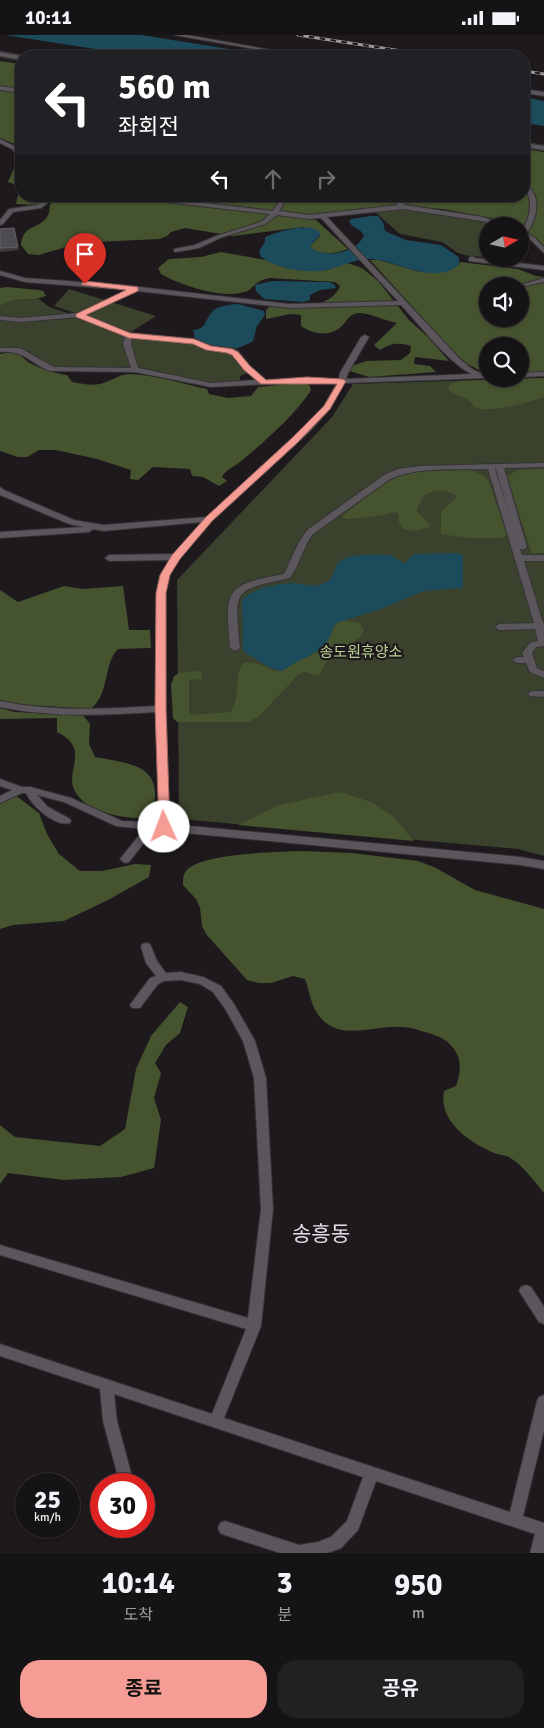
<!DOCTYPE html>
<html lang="ko">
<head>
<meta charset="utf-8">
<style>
	:root { --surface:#161316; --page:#232023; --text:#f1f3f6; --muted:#9e9ea1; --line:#353235; --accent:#f59c94 }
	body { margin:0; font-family:Signika,"Noto Sans KR",sans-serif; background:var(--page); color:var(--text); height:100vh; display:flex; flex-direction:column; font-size:19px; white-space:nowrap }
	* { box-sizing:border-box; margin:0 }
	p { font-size:16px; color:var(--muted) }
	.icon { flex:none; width:28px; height:28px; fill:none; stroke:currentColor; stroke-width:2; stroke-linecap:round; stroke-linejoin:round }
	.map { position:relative; height:1518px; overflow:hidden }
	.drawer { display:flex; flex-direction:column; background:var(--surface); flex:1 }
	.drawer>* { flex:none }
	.top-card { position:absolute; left:15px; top:15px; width:515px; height:152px; border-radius:20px; box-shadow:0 1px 4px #0004,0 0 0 1px var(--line); background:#202124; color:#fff; overflow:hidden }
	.needle { width:32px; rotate:81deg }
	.buttons { position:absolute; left:479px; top:182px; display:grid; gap:10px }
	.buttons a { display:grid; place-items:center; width:50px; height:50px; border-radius:50%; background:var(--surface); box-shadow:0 1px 4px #0004,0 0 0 1px var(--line); font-size:25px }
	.speed { position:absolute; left:15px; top:1438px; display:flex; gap:10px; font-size:25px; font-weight:700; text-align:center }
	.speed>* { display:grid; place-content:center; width:65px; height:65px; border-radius:50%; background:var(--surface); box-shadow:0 1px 4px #0004,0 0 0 1px var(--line); line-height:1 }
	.speed small { font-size:12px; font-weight:400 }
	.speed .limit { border:8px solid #d22; background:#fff; color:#111 }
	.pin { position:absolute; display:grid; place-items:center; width:42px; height:42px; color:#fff; margin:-51px -21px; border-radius:50% 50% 50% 0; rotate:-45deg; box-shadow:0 0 5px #0007 }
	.pin .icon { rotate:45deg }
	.me { position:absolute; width:55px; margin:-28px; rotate:358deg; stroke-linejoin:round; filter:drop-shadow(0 0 4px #0008) }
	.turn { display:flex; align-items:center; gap:18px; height:105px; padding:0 20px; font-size:22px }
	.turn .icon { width:65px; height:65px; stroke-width:2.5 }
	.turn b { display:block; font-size:35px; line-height:42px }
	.lanes { display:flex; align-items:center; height:48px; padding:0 20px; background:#0003; justify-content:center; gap:25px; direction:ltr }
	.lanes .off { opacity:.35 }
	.eta { display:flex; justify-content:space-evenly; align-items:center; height:85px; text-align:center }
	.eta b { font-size:30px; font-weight:700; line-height:35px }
	.button { display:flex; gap:10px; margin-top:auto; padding:10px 20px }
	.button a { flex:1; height:58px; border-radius:20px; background:var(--accent); color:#111; font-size:20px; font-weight:700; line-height:58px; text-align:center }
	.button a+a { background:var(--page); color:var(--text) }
	.status { display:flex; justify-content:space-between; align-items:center; height:35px; padding:0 25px; background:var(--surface); direction:ltr }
	.status svg { height:14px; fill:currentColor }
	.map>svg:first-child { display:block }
	.green { fill:#3a422d }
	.forest { fill:#46532f; fill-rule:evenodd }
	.water { fill:#1c4b5c }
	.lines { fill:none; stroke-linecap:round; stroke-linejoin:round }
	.street-casing { stroke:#353335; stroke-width:2 }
	.secondary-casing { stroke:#353335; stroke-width:3 }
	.street { fill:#5b565b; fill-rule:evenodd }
	.secondary { fill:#5b565b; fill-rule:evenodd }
	.rail-casing { stroke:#9b989b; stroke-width:3 }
	.rail { stroke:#1d191d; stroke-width:2; stroke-dasharray:5.5; stroke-linecap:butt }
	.wall { fill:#3f3c40 }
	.building { fill:#4f4c51; stroke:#656266 }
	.route { fill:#f59c94; stroke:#9f6560 }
	.labels { text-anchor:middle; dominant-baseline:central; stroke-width:4.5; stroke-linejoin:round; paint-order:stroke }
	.park-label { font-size:15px; fill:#bbd293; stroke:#1d191d }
	.near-quarter-label { font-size:21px; fill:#e5dfe5; stroke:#1d191d }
</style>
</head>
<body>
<div class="status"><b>10:11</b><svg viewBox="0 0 49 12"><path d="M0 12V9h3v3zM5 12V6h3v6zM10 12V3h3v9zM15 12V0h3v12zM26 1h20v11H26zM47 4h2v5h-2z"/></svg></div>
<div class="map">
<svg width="544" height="1518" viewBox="0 0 544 1518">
	<rect width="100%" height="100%" fill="#1d191d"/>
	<path class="green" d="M394 173C426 175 472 180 502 191H488L487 222 469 221 458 218 442 207 400 199 376 178Z
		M69 254 156 281 131 297 54 271Z
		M39 264 49 272 71 279 22 283 0 282V271L14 265Z
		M76 283 124 300V309L130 333H61C35 329 30 309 0 314V285Z
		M134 302C152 300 215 308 230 318 238 322 244 331 250 337L240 341V348H210L138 332 130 307Z
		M544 343V821L518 814 179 784 177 545 332 382 353 349Z"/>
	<path class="forest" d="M0 26 21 29V161H50L40 170 16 169 20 151 8 147 21 117 17 110 0 103Z
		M524 114 544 117V213L520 191 496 184 443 174 390 171 313 180 149 161H524Z
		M59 161H111L316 185 348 214C335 219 322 221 311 213V210L320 201 304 192 233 201 185 193 171 197 167 201 159 204 96 207 66 212 39 220 28 219 21 210C23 189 38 195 47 182 50 178 49 174 50 170 52 167 56 164 59 161Z
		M221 217 265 225 305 236 327 235 347 228 362 233 378 246 409 285 428 302 449 326 415 322 414 329 430 331 436 337 369 342 350 336 352 331 366 326 401 325 410 318 411 311C398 307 391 308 380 315L374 310 397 288C385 286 371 278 359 278 347 279 347 289 338 294 326 302 311 298 301 291V280L290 279 266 284V275L269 272C291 269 330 277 340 251L335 247 270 243C253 246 255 254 244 257 221 264 180 250 161 239L158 233 169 224 201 222Z
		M370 225H379L420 237 459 230 460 227 518 234 536 241 544 242V337L520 338V311H488L487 337 479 335 466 328 448 311ZM488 251H520V284H488Z
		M7 252 39 255 43 256 46 261 36 264 14 265 0 271V253Z
		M12 317C21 319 24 325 32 329 43 335 55 338 67 340L72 347C84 349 95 352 106 347 114 344 119 340 128 339 154 339 182 349 207 354L209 359 228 363 251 361 258 352 305 347 310 351 311 355C298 377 260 411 240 427 233 433 226 434 222 442L227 446 219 451 203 442 192 441 190 434 153 432 138 445 130 444 131 435 97 424 56 415H39L27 422H18L0 416V319Z
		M544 343V362C530 367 491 378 477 373 474 371 471 367 468 365 461 360 454 361 448 354L450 349 460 346Z
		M544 434V518H532L507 442 517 435Z
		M469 435 481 439 488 445 506 497V501L501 503H467L441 499V477L457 462 454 459C437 451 421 456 417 476L430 490 429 493 416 496 403 494 399 487V480L396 477 372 482 345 484 342 481C365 464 389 439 418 436 435 434 453 436 469 435Z
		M64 551 83 554 123 551 129 595H150L151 613 118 614C103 629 110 658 91 674L14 669 0 665V555L18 567Z
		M344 585 360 588 364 596 361 601 326 627 319 641 304 637 298 640 260 680 249 687H177L173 683 171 650 174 641 179 638 201 636 202 644 189 645V680L231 677C234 670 237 663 237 656 238 646 236 636 244 628 262 625 271 638 281 636 285 635 288 631 291 629 310 617 324 593 344 585Z
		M0 673 15 677 83 680 90 689 89 709 95 722C134 729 167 731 151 782 130 786 88 778 76 758 62 737 93 715 57 697V683L0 684Z
		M340 757 371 767 394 782 414 806 238 790 279 770Z
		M15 760 39 778 47 799 59 819 80 836H102L135 829 151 830 149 842 108 865 64 886 13 890 0 894V769Z
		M302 816 352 818 418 826 434 832 475 855 544 874V1158C535 1147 524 1132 512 1124 507 1120 499 1120 494 1118 469 1107 438 1086 444 1056L456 1051C460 1040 462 1028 456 1017 448 1004 439 1001 425 997 418 995 410 992 402 992 379 990 346 1004 326 988 311 976 311 961 305 944L293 941 271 948H259L247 945 206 899 202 891 200 873 196 864 183 850C183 844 183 837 189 833 209 818 276 817 302 816Z
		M180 967 188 972 180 998 166 1010 155 1028 161 1038 154 1063 161 1085 154 1133 121 1142 64 1145 8 1138 0 1149V1090L15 1102 100 1111 125 1094 136 1034 151 1001Z"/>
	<path class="water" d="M5 0H141L274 21H140Z
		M524 62 544 66V91L524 88Z
		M371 181H378L383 187 385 196 406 205 441 210 459 222V230C434 249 406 230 379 225 359 221 346 230 327 235 307 239 278 234 261 222L259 216 265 207V202C277 197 313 185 321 199L311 210V213C326 224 357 218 364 200 360 193 351 193 349 186L351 184Z
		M272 246 329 247 334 249 336 253 320 255 310 260V265L302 267 264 264 256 256 255 250Z
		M238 269 264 276 265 280 257 291 253 306C232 319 214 315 194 302V297L191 295C206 295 204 287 211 278 217 270 229 270 238 269Z
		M458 518 463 521V553L423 556 381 574 336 588C332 594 331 601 327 607 315 622 297 624 283 636L270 633 243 616 242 565C252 553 277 549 292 548 302 548 312 553 322 549 341 543 327 525 354 521 361 520 387 518 392 521 398 524 399 527 405 528L414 519Z"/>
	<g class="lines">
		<g class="street-casing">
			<path id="street" d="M174 0H187L305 21H294Z
				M0 51 21 54V58L0 55Z
				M524 54 544 57V61L524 58Z
				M0 104 16 112 21 118V123L19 122 12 114 0 108Z
				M524 149C543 159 537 184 527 198L535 203 544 212V218L531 205 520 200V195L522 196C528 185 533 172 528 160 526 155 524 155 524 149Z
				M50 161H57L41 173 13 177 3 189 0 190V185L9 174 37 170Z
				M128 161H149L273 176 282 161H288L279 176 310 180 398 170 388 161H395L405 170 483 182 510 191H501L482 186 403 174 327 182 459 323C467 330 476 339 488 339V343L344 348 330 374 309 397 212 486 180 523 169 540 165 558 166 674 169 789 520 822 544 826V834L520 830 154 795 129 827 125 828 120 824 144 794 116 791 64 767 37 760 48 772 70 784 71 786 70 788C55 792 32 771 26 758H22L0 768V761L12 755 0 751V744L22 752H30L71 763 122 786 159 788 156 677C104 680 52 683 0 672V666C52 677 104 674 156 671L157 558 161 540 170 525 109 526 105 523 109 520 174 519 202 487 103 496 93 494 89 497 0 503V497L84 492 69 489 0 460V452L6 456 74 485 103 490 207 482 303 393 324 371 337 348 307 347 211 352 135 337 50 336C29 328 25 315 0 317V313H20L54 332 131 333 123 309 125 301 78 282 21 287 0 285V281L21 283 78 278 128 255 25 247 0 240V236L25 243 122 250 290 269 398 266 321 183 310 184 277 180 265 189 220 203 199 213 176 217 174 216V214L195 210 216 201 261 187 270 179 131 163ZM137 256 290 273 401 270C421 291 448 328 472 339L346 344 348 338 369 302 365 300 361 302 340 338 339 344 307 343 266 345 250 331 238 316 232 313 211 311 194 304 130 298 85 280ZM132 302 193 308 206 315 227 317 232 320 244 335 257 345 211 348 138 333 131 309Z
				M472 221 475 223 544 231V235L469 226V223Z
				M544 243V247L526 251 523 249Z
				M544 337V341L520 342V338Z
				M544 428V432L504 433 527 512 523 515 520 514 522 520H544V526H524L543 588H544V611L536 612 532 618 537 633 544 636V643L530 637 526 628H517L512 625 517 622H524L522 618 530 608 538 606 535 594 499 595 495 592 499 589 534 588 488 434C455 435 420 431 390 444L313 499C303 512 300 529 290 543 233 556 234 552 240 613L235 616 230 613C225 554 225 550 284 539L298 509 307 495 384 440 398 434 420 431ZM495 434H496L510 481Z
				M533 656H544V662L530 661 528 659 530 657Z
				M146 908 150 909 157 926 166 938 181 937 203 942 221 951 234 969 255 1006 266 1043 273 1174 261 1291 224 1383 510 1477 537 1366 539 1362 544 1360V1395L523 1481 544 1488V1518H530L535 1499 376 1446 358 1495 341 1513 336 1515 327 1518H280L225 1500 220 1498 218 1493 220 1488 225 1486 299 1510 318 1507 331 1502 347 1486 363 1442 114 1359 117 1386 134 1449H120L103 1386 100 1354 0 1321V1309L212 1379 246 1294 0 1220V1210L248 1283 261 1174 254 1043 243 1006 226 975 213 957 200 949 181 945 164 946 158 949 140 973H132L130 970 132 967 150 943 156 941 146 928 141 912 142 909Z
				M526 1250 531 1252 544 1272V1289L539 1287 519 1256 521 1252Z"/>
		</g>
		<g class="secondary-casing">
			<path id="secondary" d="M0 17 22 21 21 25 0 21Z
				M524 108 544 111V115L524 112Z"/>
		</g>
		<use href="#street" class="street"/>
		<use href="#secondary" class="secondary"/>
		<g class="rail-casing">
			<path id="rail" d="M298 0 434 21
				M524 36 544 39"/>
		</g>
		<use href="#rail" class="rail"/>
	</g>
	<path class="wall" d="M0 194 18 212 19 215 0 217Z"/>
	<path class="building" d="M14 193 18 212 0 213V194Z"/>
	<path class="route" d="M85 246 138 252V256L86 280 130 298 194 304 211 311 232 314 238 317 250 331 266 345 307 342 342 344 346 346 330 374 297 408 212 486 180 524 170 540 166 558V674L170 792 164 796 159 792 155 674 156 558 160 540 172 520 206 482 291 404 324 371 337 349H261L244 335 232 320 227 318 206 315 193 309 129 303 76 282V279L126 255 82 250 81 249Z"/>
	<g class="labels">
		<g class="park-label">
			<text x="361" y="617">송도원휴양소</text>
		</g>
		<g class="near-quarter-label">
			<text x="321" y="1199">송흥동</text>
		</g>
	</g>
</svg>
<div class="buttons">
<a><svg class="needle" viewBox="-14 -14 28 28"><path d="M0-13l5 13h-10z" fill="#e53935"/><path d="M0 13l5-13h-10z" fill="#9e9ea1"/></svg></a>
<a><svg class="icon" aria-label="sound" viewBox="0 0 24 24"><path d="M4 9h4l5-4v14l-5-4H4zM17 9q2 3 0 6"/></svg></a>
<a><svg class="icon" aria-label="search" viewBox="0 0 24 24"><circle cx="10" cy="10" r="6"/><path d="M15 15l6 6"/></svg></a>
</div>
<div class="speed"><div>25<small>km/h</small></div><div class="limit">30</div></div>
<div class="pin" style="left:85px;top:249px;background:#d93025"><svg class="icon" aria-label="arrive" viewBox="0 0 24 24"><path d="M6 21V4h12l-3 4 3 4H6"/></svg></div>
<svg class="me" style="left:164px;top:792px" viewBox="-20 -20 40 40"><circle r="19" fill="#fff"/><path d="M0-13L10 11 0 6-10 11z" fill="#f59c94"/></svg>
<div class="top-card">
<div class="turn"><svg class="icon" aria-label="left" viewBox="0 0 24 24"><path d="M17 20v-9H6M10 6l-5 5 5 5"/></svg><div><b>560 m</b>좌회전</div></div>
<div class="lanes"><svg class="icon" aria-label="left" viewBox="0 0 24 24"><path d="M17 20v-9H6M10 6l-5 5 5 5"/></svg><svg class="icon off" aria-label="ahead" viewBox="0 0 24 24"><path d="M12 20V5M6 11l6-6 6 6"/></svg><svg class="icon off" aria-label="right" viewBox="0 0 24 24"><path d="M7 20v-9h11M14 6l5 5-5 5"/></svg></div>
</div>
</div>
<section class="drawer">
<div class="eta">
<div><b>10:14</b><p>도착</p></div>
<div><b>3</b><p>분</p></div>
<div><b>950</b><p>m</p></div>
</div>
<div class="button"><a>종료</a><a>공유</a></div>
</section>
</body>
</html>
